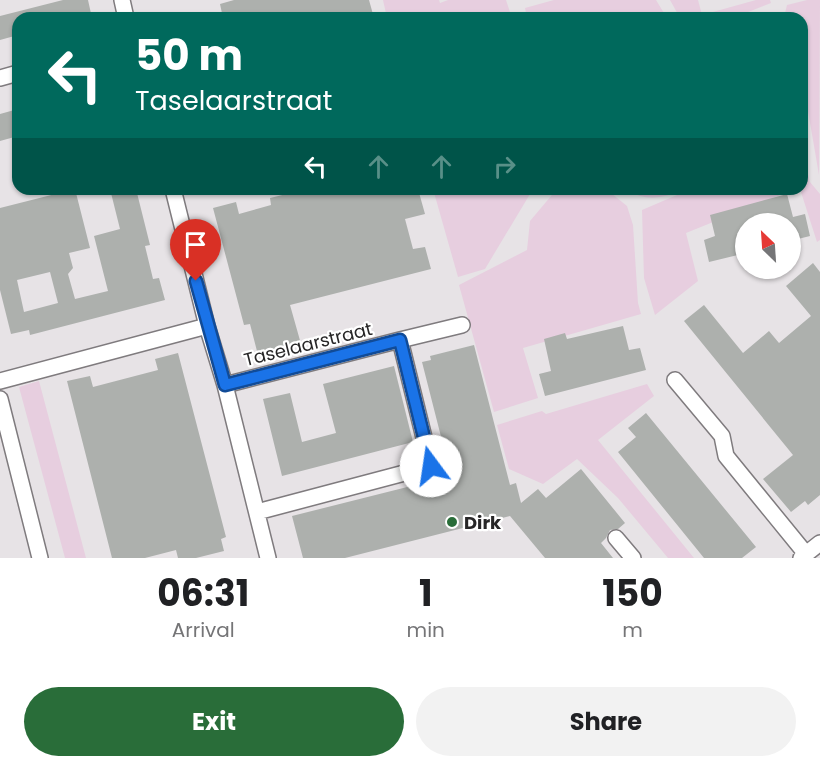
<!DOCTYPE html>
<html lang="en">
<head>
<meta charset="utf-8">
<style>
	:root { --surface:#fff; --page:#f2f2f2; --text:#202124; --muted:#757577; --accent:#296d39 }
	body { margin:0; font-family:Poppins,sans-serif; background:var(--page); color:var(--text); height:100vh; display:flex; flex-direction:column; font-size:22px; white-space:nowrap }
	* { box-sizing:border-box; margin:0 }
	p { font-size:20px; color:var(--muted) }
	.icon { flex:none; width:33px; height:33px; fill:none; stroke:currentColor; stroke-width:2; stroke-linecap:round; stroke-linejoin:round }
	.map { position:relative; height:558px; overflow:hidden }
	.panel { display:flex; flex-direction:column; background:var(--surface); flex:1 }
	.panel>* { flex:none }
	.guide { position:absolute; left:12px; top:12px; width:796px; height:183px; border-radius:18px; box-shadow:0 2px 4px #0004; background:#00695c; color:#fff; overflow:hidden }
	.needle { width:39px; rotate:335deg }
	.controls { position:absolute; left:735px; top:213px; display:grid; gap:12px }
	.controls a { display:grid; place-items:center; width:66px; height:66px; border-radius:50%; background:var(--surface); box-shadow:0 2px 4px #0004; font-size:30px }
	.pin { position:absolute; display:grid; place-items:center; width:51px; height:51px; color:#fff; margin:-62px -26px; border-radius:50% 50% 50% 0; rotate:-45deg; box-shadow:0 0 6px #0007 }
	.pin .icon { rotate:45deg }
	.me { position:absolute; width:66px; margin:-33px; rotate:346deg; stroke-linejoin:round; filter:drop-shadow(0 0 4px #0008) }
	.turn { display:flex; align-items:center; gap:21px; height:126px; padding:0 24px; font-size:27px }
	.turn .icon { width:78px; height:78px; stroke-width:2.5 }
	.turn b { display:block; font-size:42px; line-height:51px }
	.lanes { display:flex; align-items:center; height:57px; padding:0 24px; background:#0003; justify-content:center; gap:30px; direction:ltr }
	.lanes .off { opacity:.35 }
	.eta { display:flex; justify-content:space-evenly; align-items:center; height:102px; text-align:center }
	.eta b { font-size:36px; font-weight:700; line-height:42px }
	.primary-button { display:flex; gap:12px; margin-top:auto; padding:12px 24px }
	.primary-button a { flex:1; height:69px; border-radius:36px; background:var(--accent); color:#fff; font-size:24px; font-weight:700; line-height:69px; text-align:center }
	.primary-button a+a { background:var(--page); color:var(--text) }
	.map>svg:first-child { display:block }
	.green { fill:#e7cedf }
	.building { fill:#adb0ad; fill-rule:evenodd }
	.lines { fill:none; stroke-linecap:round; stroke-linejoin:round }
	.minor-casing { stroke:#7f7b7e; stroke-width:18 }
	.minor { stroke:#fff; stroke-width:15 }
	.route-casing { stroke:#114b97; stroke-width:15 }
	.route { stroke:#1a73e8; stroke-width:10 }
	.poi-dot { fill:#296d39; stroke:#fff; stroke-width:2 }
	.labels { text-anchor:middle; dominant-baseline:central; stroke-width:4.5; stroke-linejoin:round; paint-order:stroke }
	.street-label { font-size:18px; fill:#272627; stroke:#fff }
	.poi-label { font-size:18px; font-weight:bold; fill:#272627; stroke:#fff; text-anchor:start }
</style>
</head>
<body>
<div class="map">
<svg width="820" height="558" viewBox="0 0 820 558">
	<rect width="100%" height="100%" fill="#e7e3e6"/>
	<path class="green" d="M383 0H439L440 3 448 0H506L512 18H387Z
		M554 0H656L667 18H527L525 8Z
		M670 0H698L702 15 756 0H770L771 3 733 18H680Z
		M807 0H820L819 175 803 82 802 18H786L785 13 787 5Z
		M803 156 810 182 820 194V240L817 242 800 189H802Z
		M433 189H533L485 269 458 277Z
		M557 189H606L627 206 633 225 638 303 641 314 523 348 538 398 494 412 459 285 527 250 530 221Z
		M627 189H684C665 198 645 203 627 189Z
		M691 189H795L686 233 698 281 655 315 644 278 642 210Z
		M39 381 86 558H65L19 387Z
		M647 384 654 396 598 440 694 558H668L618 498 577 459 543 484 509 469 497 425 542 411 546 414Z"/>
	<path class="building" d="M63 0H88L92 18H18V35L0 40V16Z
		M234 0H369L374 18H294L293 12 269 18H223L220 4Z
		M18 109V136L0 141V114Z
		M75 189 90 248 69 253 73 268 68 274 75 299 108 291 94 236 120 229 110 189H136L150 245 145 246 153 279 159 278 165 300 30 335 29 330 11 334 0 290V208ZM50 272 58 303 24 312 17 280Z
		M307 189H418L425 214 405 219 413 249 425 247 431 269 290 305 301 344 258 355 250 324 244 325 213 208 236 202 239 214 271 205 270 198Z
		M787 194 793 217 805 214 810 236 790 241V224H746V253L709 262 704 240 715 236 710 215Z
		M813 263 820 272V495L808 505 805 501 791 512 763 479 793 455 684 321 704 305 743 353 769 331 779 343 811 316 786 286Z
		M623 326 629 350 640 348 646 370 545 396 539 374 551 371 544 339 565 333 567 339Z
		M474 345 510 485 516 483 521 503 538 489 546 498 581 469 625 523 618 529 610 530 606 538 601 543 613 558H545L510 516 345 558H303L292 516 451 476 422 362 431 360 430 356Z
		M178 353 226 537 221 539 224 551 196 558H178L176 550 145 558H112L67 381 90 376 93 387 158 370 155 359Z
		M394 366 413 442 282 476 263 399 290 393 302 442 336 433 323 384Z
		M646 413 756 547 742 558H704L618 452 636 437 628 428Z"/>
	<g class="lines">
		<g class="minor-casing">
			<path id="minor" d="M122 0 126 18
				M0 78 18 73
				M173 189 207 326 225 385 268 558
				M400 340 462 325
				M675 380 722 436 726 456 806 554
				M0 381 207 326
				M225 385 400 340 431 466 257 512
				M0 399 40 558
				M616 538 633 558
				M801 558 820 543"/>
		</g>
		<use href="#minor" class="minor"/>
	</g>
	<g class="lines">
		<g class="route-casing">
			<path id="route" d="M196 281 225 385 400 340 431 466"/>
		</g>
		<use href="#route" class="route"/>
	</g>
	<circle class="poi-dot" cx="452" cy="522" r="6"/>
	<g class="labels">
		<g class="street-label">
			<text transform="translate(308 344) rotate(-14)">Taselaarstraat</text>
		</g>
		<g class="poi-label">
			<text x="464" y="522">Dirk</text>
		</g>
	</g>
</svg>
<div class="controls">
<a><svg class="needle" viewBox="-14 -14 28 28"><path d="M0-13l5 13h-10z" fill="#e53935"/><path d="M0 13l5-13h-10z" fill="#757577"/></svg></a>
</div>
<div class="pin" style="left:196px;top:281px;background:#d93025"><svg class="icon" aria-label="arrive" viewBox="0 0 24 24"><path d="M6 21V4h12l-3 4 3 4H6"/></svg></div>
<svg class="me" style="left:431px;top:466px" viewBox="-20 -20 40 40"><circle r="19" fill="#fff"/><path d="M0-13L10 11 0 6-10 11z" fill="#1a73e8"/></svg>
<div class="guide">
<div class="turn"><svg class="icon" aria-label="left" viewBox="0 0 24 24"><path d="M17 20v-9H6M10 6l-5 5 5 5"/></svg><div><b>50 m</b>Taselaarstraat</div></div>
<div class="lanes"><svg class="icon" aria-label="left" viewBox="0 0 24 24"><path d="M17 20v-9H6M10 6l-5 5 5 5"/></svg><svg class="icon off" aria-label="ahead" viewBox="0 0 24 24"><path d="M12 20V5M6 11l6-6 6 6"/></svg><svg class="icon off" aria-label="ahead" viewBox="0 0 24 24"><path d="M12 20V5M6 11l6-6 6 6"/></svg><svg class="icon off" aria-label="right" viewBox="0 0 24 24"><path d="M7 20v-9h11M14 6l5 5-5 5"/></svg></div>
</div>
</div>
<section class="panel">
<div class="eta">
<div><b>06:31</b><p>Arrival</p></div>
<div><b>1</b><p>min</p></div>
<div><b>150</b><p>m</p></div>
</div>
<div class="primary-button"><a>Exit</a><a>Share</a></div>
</section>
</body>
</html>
